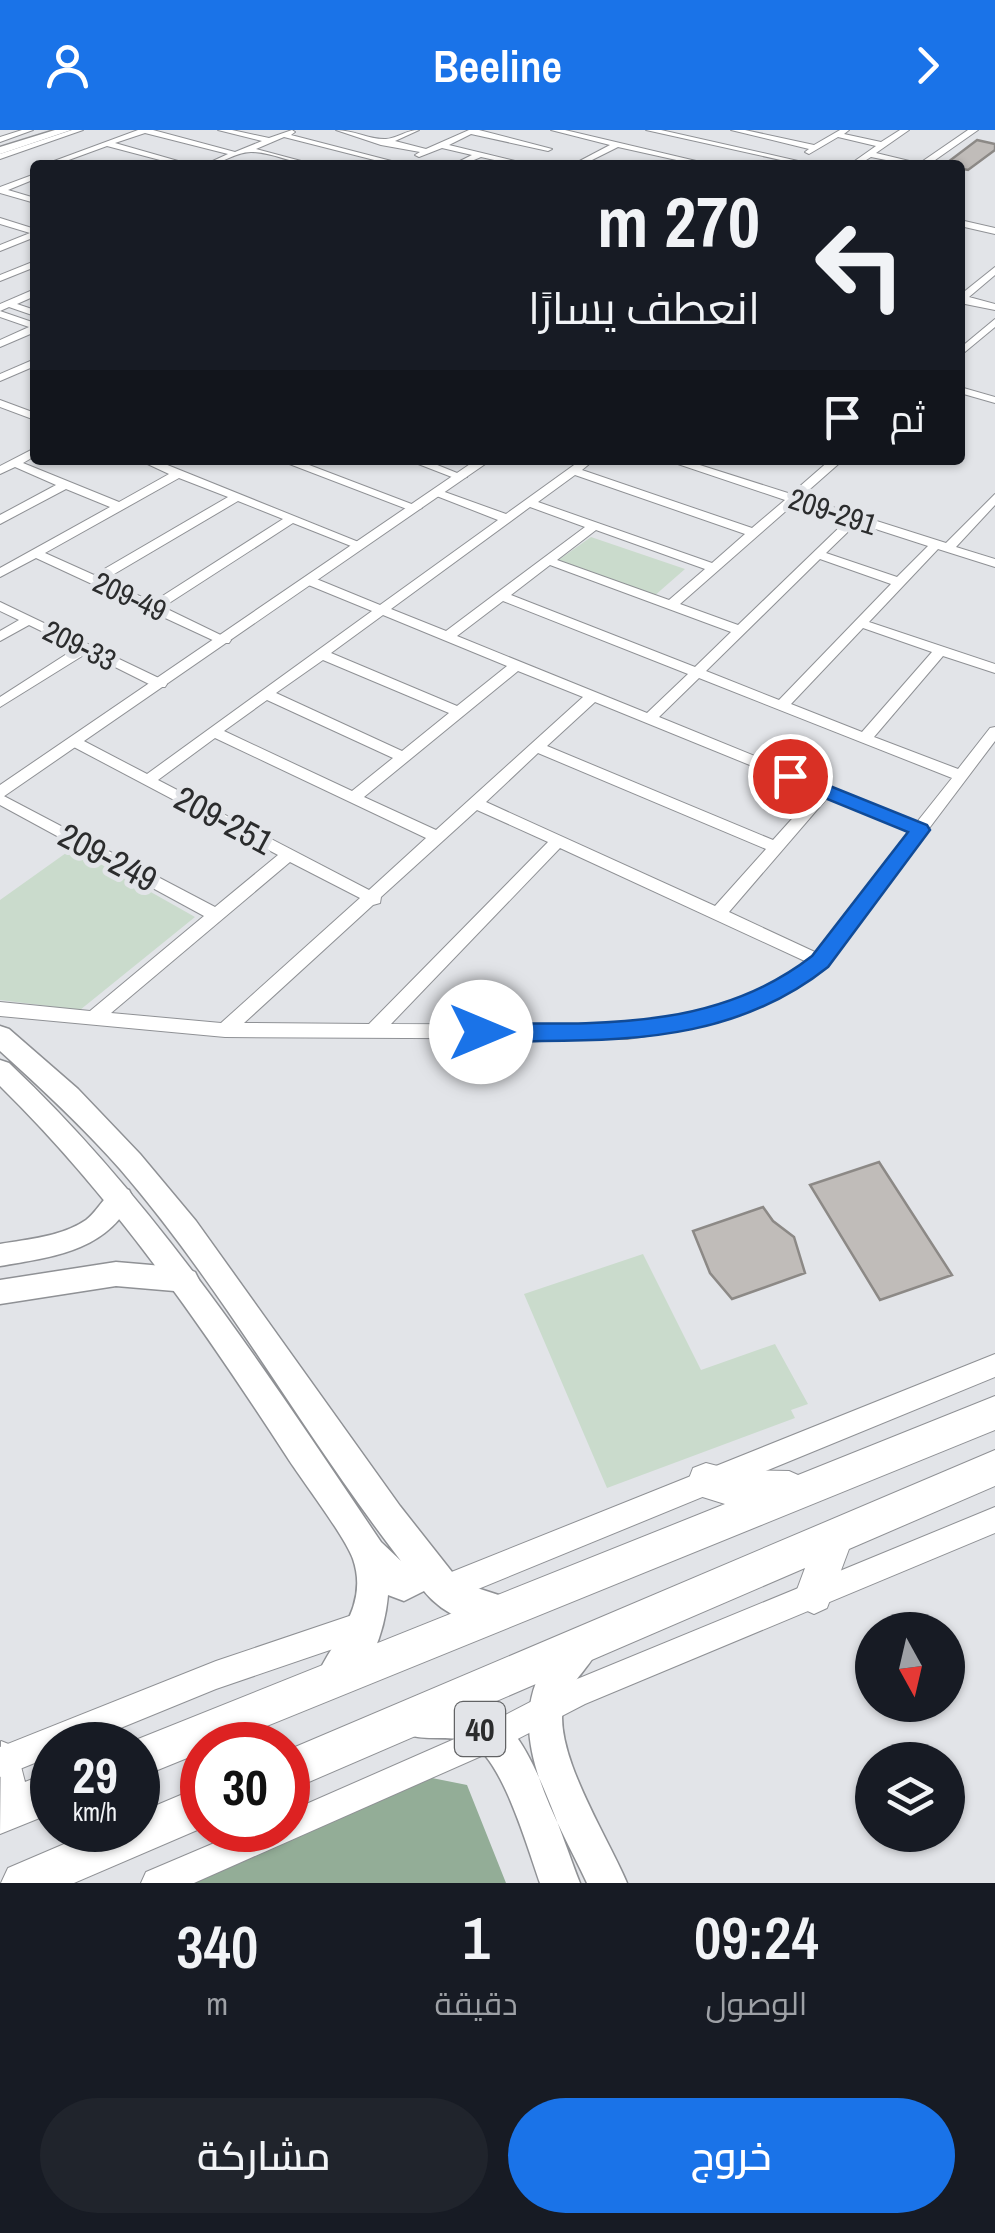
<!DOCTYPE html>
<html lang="ar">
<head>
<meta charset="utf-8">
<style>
	:root { --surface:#171b24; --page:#20242c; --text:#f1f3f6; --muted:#9ea1a6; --accent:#1a73e8 }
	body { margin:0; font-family:"Archivo Narrow",Cairo,sans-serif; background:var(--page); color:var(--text); direction:rtl; height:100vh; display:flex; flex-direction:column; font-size:38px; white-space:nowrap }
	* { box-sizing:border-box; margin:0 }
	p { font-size:32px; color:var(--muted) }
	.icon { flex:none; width:55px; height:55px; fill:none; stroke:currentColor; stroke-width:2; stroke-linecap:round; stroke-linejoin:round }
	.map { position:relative; height:1753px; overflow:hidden; direction:ltr }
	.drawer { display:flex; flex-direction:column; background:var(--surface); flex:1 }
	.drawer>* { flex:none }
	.banner { position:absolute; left:30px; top:30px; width:935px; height:305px; border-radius:10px; box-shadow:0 2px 8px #0004; direction:rtl; background:#171b24; color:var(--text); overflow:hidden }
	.needle { width:65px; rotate:172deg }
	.tools { position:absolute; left:855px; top:1482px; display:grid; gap:20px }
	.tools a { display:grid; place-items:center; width:110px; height:110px; border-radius:50%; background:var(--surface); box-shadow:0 2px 8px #0004; font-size:50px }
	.speed { position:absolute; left:30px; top:1592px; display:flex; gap:20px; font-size:50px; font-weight:700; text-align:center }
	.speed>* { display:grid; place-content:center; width:130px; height:130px; border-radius:50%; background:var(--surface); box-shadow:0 2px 8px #0004; line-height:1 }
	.speed small { font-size:25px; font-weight:400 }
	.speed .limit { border:15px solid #d22; background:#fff; color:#111 }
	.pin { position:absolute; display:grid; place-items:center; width:85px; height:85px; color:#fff; margin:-42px; border:5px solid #fff; border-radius:50%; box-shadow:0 2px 10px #0007 }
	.me { position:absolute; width:110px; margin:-55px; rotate:90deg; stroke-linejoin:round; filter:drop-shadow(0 0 8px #0008) }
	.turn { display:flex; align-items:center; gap:35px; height:210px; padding:0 40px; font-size:45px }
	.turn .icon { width:130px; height:130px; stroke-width:2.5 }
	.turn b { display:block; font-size:70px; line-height:85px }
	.then { display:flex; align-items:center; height:95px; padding:0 40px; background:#0003; gap:20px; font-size:38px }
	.eta { display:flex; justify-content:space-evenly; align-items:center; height:170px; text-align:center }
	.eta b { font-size:60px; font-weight:600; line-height:70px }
	.cta { display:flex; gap:20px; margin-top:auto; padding:20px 40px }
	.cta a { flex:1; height:115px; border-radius:60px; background:var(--accent); color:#fff; font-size:40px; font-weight:600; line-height:115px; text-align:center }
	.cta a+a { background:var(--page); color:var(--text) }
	header { display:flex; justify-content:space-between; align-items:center; height:130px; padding:0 40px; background:var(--accent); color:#fff; font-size:45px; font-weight:600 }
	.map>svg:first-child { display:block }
	.green { fill:#cadbcc }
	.forest { fill:#93ad97 }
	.building { fill:#c0bcb9; stroke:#8c8986; stroke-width:2.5 }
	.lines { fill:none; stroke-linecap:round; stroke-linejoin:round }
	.minor-casing { stroke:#8f9195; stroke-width:2 }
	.tertiary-casing { stroke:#8f9195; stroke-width:2 }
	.secondary-casing { stroke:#8f9195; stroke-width:3 }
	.primary-casing { stroke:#8f9195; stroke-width:3 }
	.trunk-casing { stroke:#8f9195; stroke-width:2 }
	.minor { fill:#fff; fill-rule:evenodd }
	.tertiary { fill:#fff; fill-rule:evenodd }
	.secondary { fill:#fff; fill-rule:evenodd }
	.primary { fill:#fff; fill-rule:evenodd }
	.trunk { fill:#fff; fill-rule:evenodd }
	.route { fill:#1a73e8; stroke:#114b97; stroke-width:2.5 }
	.labels { text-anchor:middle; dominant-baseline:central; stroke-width:10; stroke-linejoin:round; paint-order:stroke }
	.far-street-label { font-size:30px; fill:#2b2c2d; stroke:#e2e4e8 }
	.shield { fill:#e2e4e8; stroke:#626365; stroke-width:2.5 }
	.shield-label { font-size:32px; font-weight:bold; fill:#2b2c2d }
	.street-label { font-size:35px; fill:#2b2c2d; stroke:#e2e4e8 }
</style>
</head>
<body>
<header><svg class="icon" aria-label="forward" viewBox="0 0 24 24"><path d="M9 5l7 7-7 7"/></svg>Beeline<svg class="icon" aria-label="person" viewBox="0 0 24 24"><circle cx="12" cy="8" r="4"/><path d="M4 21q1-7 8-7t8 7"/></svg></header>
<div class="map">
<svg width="995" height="1753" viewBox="0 0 995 1753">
	<rect width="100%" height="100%" fill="#e2e4e8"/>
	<path class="green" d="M591 407 685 439 653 467 557 431Z
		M73 718 195 787 80 880 0 870V770Z
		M643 1124 701 1240 775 1214 808 1274 791 1280 795 1288 607 1358 524 1164Z"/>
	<path class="forest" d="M412 1644 467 1655 506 1753H150L288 1700V1696Z"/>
	<path class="building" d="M977 10 995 14V20L968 40 944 35Z
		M879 1032 952 1145 880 1170 810 1055Z
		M763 1077 773 1091 794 1107 805 1143 732 1169 710 1143 693 1101Z"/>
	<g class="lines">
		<g class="minor-casing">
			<path id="minor" d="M22 0H33L0 12V7Z
				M72 0H83L0 29V24Z
				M138 0H153L235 22 262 11 218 0H232L269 8 292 0 295 2 291 5 403 34 394 35 284 7 256 19 316 35C294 35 273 22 251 22 235 22 221 35 204 35L228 24 145 3 115 13 192 35H179L107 16 55 35 46 34Z
				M336 0C353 0 371 10 386 9 398 8 406 0 419 0L395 11 426 19 469 0H479L552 19 548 21 471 4 449 15 523 33 517 35 481 27 462 35H452L472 25 442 18 419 27 415 25 420 22 381 15Z
				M551 0H565L713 35H699L618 17 582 35H572L610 15Z
				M646 0H661L798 31 794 33Z
				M731 0H745L814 15 840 0H849L844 4 881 12 900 0H909L876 23 926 35H911L871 27 858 35H849L876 16 838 7 809 24 805 22 809 19Z
				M35 44V49L8 60 35 68V73L0 63V57Z
				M0 88 35 99V107L0 121V115L30 103 0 94Z
				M960 90 995 98V104L960 96Z
				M35 131V137L0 151V145Z
				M995 137V145L969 167 995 174V180L960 173V165Z
				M35 159V166L17 174 35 180V186L9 177 0 181V174Z
				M0 181 35 193V202L0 217V210L29 197 0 187Z
				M995 189V197L960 226V218Z
				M35 229V236L0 251V244Z
				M960 257 995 267V273L960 263Z
				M0 270 35 283V290L0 277Z
				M35 318V326L23 333 119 372 169 344 139 330H155L366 415 356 418 293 393 163 477 231 510 229 513H219L36 428 0 447V438L110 377 66 359 0 394V385L56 355 15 337 0 344V336ZM179 348 228 367 94 445 45 423ZM238 371 283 389 153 472 104 450Z
				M279 330H296L422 378 412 381Z
				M408 330H425L467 347 457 349Z
				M581 330H594L582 340 752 398 785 370 666 330H684L791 364 830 330H843L801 367 946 413 995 364V375L956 417 995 429V437L938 419 869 492 995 534V543L943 526 874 607 958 639 990 598 995 597V611L826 835C770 883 698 899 627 909L225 907 0 886V872L90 881 204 786 0 675V664L215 777 278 725 70 615V609H80L147 644 372 481 306 454V448H314L380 475 498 390 434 365V361H442L506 384ZM575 345 745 404 712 433 538 372ZM795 373 847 390 738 495 680 474ZM530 377 585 397 446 501 391 479ZM857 393 928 416 897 447 826 423ZM596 400 705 439 669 470 557 430ZM820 429 891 454 779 570 706 541ZM550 435 731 502 695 537 511 465ZM503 471 688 544 647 583 457 506ZM383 485 507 536 457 576 331 523ZM863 498 932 522 862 602 791 574ZM323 530 449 583 402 621 276 563ZM518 541 583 567 436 700 364 667ZM699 548 952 648 917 692 659 587ZM267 570 393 628 352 661 224 601ZM595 572 816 662 773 710 547 616ZM215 608 426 708 369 760 158 650ZM538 623 766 719 715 776 486 672ZM828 667 911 701 817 823 729 782ZM477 680 548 712 369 894 244 893 373 775 380 773 381 767ZM560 718 807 832 796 842 726 876 683 887 627 895 391 894ZM290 732 360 768 221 893 111 883Z
				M0 472 165 551 167 554 165 557H155L87 523 0 577V567L76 518 29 495 0 511V501L19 490 0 481Z"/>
		</g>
		<g class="tertiary-casing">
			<path id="tertiary" d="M968 0H978L928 35H917Z
				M476 330H491L0 669V655Z
				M995 1224V1247L444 1473 434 1469 430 1459 434 1449Z
				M995 1377V1403L585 1574 504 1616 194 1753H141L146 1742 245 1700H288V1682L484 1596 565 1554Z
				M364 1481 374 1485 378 1495 374 1505 216 1559 79 1615H52V1626L0 1647V1617L216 1531Z"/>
		</g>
		<g class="secondary-casing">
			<path id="secondary" d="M120 1057 129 1060 133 1068C107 1121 53 1127 0 1136V1114C28 1109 61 1107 86 1090 99 1080 105 1063 120 1057Z
				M116 1132 186 1138 195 1142 199 1150 195 1158 186 1162 116 1156 0 1174V1150Z"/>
		</g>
		<g class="primary-casing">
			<path id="primary" d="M55 0H71L0 24V17Z
				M0 896 9 899 78 959 140 1024 196 1091 400 1376 456 1447 474 1457 511 1469 516 1481 511 1493C484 1505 442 1484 424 1461L404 1471 388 1465C385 1500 369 1552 334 1566L321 1561 316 1548C331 1511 370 1478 353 1429 344 1405 303 1352 287 1327 201 1195 113 1067 0 956V930L9 933C158 1074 267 1243 381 1412L401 1431C303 1304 225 1161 120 1039 83 997 42 959 0 921Z
				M581 1499 594 1504 599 1517C591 1536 572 1550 565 1570 548 1615 609 1709 627 1753H587C556 1686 499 1601 548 1530 557 1516 566 1506 581 1499Z
				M419 1573C447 1571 479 1573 502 1591 534 1615 564 1713 580 1753H540C528 1720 502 1626 469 1612 448 1604 426 1612 406 1604L401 1591 406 1578Z"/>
		</g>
		<g class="trunk-casing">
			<path id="trunk" d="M995 1266V1300L220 1615H202V1622L138 1648V1615H123L725 1374 693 1364 688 1351 693 1338 706 1333 733 1340 789 1341 798 1345Z
				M995 1320V1356L849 1419 827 1478 814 1484 801 1478 795 1465 805 1438 288 1661V1620Z
				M1 1611 16 1617 25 1652 52 1641V1683L0 1704Z
				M202 1656V1698L74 1753H1L8 1738 97 1700H138V1683Z"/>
		</g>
		<use href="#minor" class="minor"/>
		<use href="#tertiary" class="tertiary"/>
		<use href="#secondary" class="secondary"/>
		<use href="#primary" class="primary"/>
		<use href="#trunk" class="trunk"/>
	</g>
	<path class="route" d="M790 640 927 695 930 700 828 837C744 904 645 911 542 911 520 911 494 915 473 908L469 902 481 893C597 894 716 901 812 826L908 702 783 651V642Z"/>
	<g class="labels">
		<g class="far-street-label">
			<text transform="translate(833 381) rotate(18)">209-291</text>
			<text transform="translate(130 466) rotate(25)">209-49</text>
			<text transform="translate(80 515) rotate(26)">209-33</text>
		</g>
		<rect class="shield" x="455" y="1572" width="50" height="54" rx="8"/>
		<g class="shield-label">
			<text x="480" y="1599">40</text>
		</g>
		<g class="street-label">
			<text transform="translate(224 690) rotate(28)">209-251</text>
			<text transform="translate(108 727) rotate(28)">209-249</text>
		</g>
	</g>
</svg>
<div class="tools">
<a><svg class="needle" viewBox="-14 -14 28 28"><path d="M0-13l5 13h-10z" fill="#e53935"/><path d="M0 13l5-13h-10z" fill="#9ea1a6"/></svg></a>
<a><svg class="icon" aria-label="layers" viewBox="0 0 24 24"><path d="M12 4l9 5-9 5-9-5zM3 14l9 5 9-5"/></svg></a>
</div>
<div class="speed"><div>29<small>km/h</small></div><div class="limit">30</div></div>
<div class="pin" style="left:790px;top:646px;background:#d93025"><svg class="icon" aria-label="arrive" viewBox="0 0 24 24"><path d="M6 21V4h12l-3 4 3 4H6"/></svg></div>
<svg class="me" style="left:481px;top:902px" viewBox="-20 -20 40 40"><circle r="19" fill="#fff"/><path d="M0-13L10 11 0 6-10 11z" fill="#1a73e8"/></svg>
<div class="banner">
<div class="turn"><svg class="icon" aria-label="left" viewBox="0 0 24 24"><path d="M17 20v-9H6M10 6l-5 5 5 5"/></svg><div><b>270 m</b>انعطف يسارًا</div></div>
<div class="then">ثم<svg class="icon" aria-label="arrive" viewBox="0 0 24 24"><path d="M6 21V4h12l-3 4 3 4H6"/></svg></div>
</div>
</div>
<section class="drawer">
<div class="eta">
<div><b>09:24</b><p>الوصول</p></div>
<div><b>1</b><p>دقيقة</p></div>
<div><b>340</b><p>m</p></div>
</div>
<div class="cta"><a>خروج</a><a>مشاركة</a></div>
</section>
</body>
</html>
